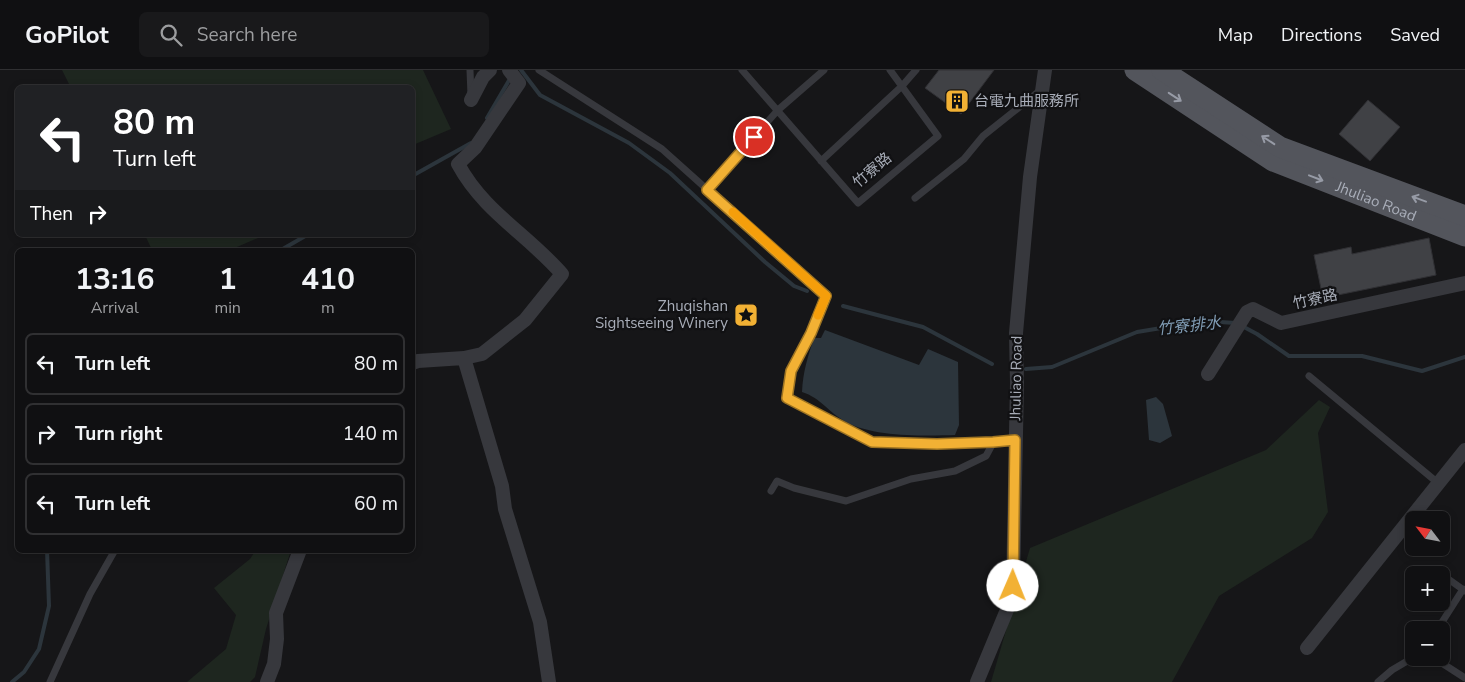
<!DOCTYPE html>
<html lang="en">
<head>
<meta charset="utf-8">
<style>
	:root { --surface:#101012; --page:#19191b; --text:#f1f3f6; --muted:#9c9d9f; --line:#303032 }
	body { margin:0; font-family:"Nunito Sans","Noto Sans TC",sans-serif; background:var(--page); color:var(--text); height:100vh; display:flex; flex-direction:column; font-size:19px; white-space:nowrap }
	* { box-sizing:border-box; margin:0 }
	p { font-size:16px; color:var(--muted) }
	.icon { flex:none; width:28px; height:28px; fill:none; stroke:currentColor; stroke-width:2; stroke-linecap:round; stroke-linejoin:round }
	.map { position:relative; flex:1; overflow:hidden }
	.sheet { position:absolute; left:15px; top:178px; width:400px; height:305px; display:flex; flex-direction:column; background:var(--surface); border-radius:8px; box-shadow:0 2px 8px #0003,0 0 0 1px var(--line) }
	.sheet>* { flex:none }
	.hud { position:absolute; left:15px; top:15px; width:400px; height:152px; border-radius:8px; box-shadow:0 2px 8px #0003,0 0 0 1px var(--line); background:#202124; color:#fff; overflow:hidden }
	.needle { width:32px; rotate:302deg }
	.tools { position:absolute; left:1405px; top:441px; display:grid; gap:10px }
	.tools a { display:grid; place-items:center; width:45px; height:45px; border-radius:8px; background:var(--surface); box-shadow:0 2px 8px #0003,0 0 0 1px var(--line); font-size:25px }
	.pin { position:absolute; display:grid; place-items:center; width:42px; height:42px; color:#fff; margin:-21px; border:2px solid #fff; border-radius:50%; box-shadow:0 1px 5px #0007 }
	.me { position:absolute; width:55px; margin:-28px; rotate:1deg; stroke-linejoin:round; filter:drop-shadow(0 0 4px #0008) }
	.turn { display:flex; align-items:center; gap:18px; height:105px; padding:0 15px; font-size:22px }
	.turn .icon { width:65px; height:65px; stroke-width:2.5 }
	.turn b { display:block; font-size:35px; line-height:42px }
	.then { display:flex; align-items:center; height:48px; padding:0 15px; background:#0003; gap:10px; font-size:19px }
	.eta { display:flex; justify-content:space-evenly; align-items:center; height:85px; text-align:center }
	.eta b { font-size:30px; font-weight:700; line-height:35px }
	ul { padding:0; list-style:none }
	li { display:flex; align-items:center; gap:15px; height:62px; margin:0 10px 8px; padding:0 5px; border:2px solid var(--line); border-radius:8px }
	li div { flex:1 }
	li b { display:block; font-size:19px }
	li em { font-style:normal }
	header { display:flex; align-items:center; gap:30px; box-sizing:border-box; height:70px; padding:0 25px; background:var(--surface); border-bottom:1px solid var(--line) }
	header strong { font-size:24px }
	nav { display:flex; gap:28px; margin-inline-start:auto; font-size:18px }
	.search { width:350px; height:45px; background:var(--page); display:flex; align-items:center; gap:12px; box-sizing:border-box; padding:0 18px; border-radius:8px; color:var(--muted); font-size:19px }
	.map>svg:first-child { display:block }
	.green { fill:#1e261f }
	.water { fill:#2c353c }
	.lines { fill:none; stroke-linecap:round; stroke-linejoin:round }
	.stream { stroke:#2c353c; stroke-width:4 }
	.building { fill:#404145; stroke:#303034 }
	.lane { stroke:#37383d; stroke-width:7 }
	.street { stroke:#37383d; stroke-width:14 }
	.primary { stroke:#53555c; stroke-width:21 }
	.oneway { stroke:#979ba6 }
	.route-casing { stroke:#9d7322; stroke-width:12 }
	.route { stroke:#f2b134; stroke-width:9 }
	.slow { stroke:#f59e0b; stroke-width:9 }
	.labels { text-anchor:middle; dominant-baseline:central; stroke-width:4.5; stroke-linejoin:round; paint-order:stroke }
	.poi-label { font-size:15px; fill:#a8adb8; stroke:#111113; text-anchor:start }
	.street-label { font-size:15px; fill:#a8adb8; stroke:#111113 }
	.water-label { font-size:16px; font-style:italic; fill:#7f9bb3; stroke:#111113 }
</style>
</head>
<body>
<header>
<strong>GoPilot</strong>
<div class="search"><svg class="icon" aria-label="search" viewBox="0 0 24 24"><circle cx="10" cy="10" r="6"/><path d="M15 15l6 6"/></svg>Search here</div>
<nav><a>Map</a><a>Directions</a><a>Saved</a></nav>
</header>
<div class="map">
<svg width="1465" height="612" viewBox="0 0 1465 612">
	<rect width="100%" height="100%" fill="#161618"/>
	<path class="green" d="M62 0H423L451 59 413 75 412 18H71Z
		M145 165H265L230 180H152Z
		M1319 330 1330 337 1318 363 1328 442 1312 468 1219 526 1172 612H991L1030 478 1266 380Z
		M256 480H291L266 559 255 607 250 612H187L226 579 236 545 214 518 250 489Z"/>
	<path class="water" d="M825 260 919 295 928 279 958 292 959 355 955 365C924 366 873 367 846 352 828 342 821 328 802 322 803 301 808 286 814 268H821Z
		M1156 327 1163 334 1172 366 1160 373 1149 370 1146 330Z"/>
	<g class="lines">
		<path class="stream" d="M521 0 540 25 629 73 670 103 765 192 794 216 807 221
			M487 48 511 7
			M412 106 471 73
			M281 180 307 165
			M843 236 923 257 992 294
			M1242 256 1257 264 1289 286H1362L1422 301 1465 287
			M1026 299 1052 297 1137 262 1204 251 1236 253
			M12 612 24 602 39 579 49 536 47 480"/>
	</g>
	<path class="building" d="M939 0H994L961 44 925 18Z
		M1368 30 1400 57 1370 91 1339 64Z
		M1429 168 1436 205 1323 228 1314 185 1351 177 1352 184Z"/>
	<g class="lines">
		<path class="lane" d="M470 0 471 25
			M539 0 662 79 826 226 811 263 791 301 787 328 872 372 937 373H993L1015 370
			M742 0 858 133 938 66 890 0
			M821 91 902 16 916 0
			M707 120 778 40 824 0
			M915 128 964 89 983 66 1042 19
			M1309 306 1438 413
			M771 421 777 411 794 418 846 431 911 409 955 401 986 386 993 373
			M1437 501 1465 521
			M1437 560 1463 519
			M1434 588 1465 608
			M50 612 90 524 115 480
			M1378 612 1392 600 1414 587"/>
		<path class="street" d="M471 30 483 7 490 0
			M464 288 502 416 505 439 540 552 549 612
			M412 293 418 291 464 288 482 284 525 250 562 204C527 164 484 142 458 94L475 78 519 13 509 0
			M1208 304 1247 242 1253 239 1281 253 1465 213
			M1307 578 1465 380
			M267 612 274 594 277 569 276 543 300 480
			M977 612 1009 535 1013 516 1017 313 1016 263 1030 107 1045 0"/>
		<g class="primary">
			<path id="s1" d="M1135 0 1273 91 1465 166"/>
			<path d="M1162 0 1280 77 1465 146"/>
		</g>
	</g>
	<defs><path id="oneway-shaft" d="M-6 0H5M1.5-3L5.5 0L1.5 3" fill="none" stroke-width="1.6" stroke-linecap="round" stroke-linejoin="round" transform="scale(1.25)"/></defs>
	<g class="oneway">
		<use href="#oneway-shaft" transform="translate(1175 27) rotate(33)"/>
		<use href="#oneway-shaft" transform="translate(1268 70) rotate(-147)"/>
		<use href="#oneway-shaft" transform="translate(1316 108) rotate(21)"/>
		<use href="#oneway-shaft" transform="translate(1419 129) rotate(-160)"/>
	</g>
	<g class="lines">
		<g class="route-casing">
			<path id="route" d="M754 67 707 120 826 226 811 263 791 301 787 328 872 372 937 374 993 372 1015 370 1013 516"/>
		</g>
		<use href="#route" class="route"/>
		<path class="slow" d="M733 142 826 226 818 245"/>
	</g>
	<defs>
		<g id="building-square" transform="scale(1.25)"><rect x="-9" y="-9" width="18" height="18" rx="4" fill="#f2b134" stroke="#111113"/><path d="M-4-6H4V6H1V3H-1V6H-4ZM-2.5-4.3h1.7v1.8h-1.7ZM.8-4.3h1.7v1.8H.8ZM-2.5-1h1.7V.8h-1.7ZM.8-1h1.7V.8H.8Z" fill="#111"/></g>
		<g id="sight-square" transform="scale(1.25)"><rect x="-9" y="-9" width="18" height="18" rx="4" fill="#f2b134" stroke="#111113"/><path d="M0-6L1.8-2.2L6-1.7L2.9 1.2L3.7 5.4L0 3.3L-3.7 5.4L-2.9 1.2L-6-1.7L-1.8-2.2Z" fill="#111"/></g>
	</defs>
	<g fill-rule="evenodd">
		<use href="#building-square" x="957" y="31"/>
		<use href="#sight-square" x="746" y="245"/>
	</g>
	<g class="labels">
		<g class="poi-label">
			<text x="974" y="31">台電九曲服務所</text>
			<text x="728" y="236" text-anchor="end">Zhuqishan<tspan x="728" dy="17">Sightseeing Winery</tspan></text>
		</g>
		<g class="street-label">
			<text transform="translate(872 100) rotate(-40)">竹寮路</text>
			<text stroke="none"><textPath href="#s1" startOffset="276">Jhuliao Road</textPath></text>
			<text transform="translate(1315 229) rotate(-12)">竹寮路</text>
			<text transform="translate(1016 308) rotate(-89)">Jhuliao Road</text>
		</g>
		<g class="water-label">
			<text transform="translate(1189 256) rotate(-6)">竹寮排水</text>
		</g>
	</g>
</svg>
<div class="tools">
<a><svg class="needle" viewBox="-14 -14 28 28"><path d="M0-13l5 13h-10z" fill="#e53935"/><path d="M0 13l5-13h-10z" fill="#9c9d9f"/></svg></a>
<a>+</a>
<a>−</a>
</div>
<div class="pin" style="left:754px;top:67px;background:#d93025"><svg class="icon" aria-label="arrive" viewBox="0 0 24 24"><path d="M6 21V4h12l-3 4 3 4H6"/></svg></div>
<svg class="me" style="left:1013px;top:516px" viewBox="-20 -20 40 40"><circle r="19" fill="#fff"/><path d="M0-13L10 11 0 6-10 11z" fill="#f2b134"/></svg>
<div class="hud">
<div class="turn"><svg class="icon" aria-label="left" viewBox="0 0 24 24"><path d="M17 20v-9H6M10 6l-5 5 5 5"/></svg><div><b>80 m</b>Turn left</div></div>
<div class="then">Then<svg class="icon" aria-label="right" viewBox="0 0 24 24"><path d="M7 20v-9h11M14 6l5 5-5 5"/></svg></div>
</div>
<section class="sheet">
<div class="eta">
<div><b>13:16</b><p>Arrival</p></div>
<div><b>1</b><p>min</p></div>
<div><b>410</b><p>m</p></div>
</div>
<ul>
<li><svg class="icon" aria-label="left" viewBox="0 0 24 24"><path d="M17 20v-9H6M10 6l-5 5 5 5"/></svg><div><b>Turn left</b></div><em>80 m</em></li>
<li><svg class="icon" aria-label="right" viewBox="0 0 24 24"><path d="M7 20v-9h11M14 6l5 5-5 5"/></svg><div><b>Turn right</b></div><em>140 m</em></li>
<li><svg class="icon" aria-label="left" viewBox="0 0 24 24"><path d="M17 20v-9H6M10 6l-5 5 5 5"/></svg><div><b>Turn left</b></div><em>60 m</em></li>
</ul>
</section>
</div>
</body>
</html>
